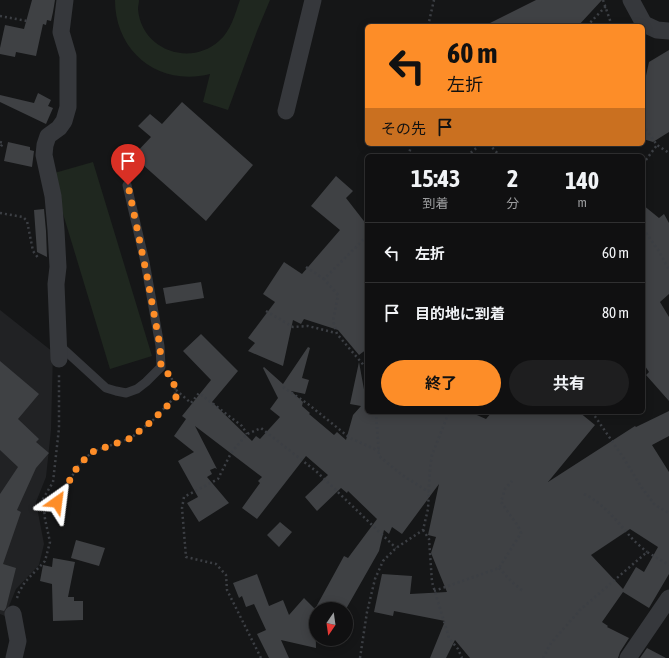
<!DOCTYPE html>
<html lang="ja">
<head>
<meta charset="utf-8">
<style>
	:root { --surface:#101011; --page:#1e1e1f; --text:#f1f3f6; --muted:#9c9d9f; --line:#303031; --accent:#fd8d28 }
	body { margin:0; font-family:"Asap Condensed","Noto Sans JP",sans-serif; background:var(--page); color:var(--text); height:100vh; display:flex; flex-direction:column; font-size:15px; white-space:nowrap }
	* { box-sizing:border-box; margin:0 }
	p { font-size:13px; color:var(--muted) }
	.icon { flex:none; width:22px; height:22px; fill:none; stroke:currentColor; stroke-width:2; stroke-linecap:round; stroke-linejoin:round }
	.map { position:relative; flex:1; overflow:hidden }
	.details { position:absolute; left:365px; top:154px; width:280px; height:260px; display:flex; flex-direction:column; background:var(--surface); border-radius:6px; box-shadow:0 2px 10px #0003,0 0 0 1px var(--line) }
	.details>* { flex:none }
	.top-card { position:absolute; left:365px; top:24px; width:280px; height:122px; border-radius:6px; box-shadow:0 2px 10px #0003,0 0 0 1px var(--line); background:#fd8d28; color:#111; overflow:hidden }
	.needle { width:26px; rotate:193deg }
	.controls { position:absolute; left:309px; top:602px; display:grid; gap:8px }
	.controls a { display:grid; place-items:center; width:44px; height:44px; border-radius:50%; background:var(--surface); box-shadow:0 2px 10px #0003,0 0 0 1px var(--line); font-size:20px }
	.pin { position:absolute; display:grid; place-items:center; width:34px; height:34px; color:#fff; margin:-41px -17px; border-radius:50% 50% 50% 0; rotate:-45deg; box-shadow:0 0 4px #0007 }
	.pin .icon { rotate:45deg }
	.me { position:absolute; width:44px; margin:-22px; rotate:31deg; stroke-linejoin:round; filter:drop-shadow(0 0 3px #0008) }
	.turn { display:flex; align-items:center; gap:14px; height:84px; padding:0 16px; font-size:18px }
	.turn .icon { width:52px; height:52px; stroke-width:2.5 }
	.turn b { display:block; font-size:28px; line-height:34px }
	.then { display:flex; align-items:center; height:38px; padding:0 16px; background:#0003; gap:8px; font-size:15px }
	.eta { display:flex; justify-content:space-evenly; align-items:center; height:68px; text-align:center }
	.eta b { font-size:24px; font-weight:700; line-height:28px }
	.primary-button { display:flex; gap:8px; margin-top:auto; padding:8px 16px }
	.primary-button a { flex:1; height:46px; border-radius:24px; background:var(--accent); color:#111; font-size:16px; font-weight:700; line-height:46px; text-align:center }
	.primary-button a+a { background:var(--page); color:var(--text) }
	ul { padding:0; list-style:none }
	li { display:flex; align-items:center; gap:12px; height:60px; padding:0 16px; border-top:1px solid var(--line) }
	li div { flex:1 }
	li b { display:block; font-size:15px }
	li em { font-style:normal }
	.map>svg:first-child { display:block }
	.built { fill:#212224 }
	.green { fill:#1f271f }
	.building { fill:#3f4144; fill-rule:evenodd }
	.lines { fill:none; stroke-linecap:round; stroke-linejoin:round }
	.path { stroke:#3c3f44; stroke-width:2.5; stroke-dasharray:2 3; stroke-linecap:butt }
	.lane { stroke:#36383c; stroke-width:9 }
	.street { stroke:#36383c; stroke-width:17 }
	.route { stroke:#fd8d28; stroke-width:7; stroke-dasharray:0 12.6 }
</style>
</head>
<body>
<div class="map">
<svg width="669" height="658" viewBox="0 0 669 658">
	<rect width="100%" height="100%" fill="#151617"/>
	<path class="built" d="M0 310 53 352 51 430 46 477 36 502 44 544 39 565 16 589 5 616 0 614Z"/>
	<path class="green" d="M115 0H139C139 3 138 6 138 9 141 50 190 67 219 41 231 31 235 14 240 0H270L257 31 228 110 203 102 210 74C159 87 115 52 115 0Z
		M93 162 152 356 110 369 51 174Z"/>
	<path class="building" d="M32 0H55L53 12 51 21 47 20 46 25 43 24 36 56 16 52 15 57 0 54V48L5 25 24 29Z
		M536 0H602L578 26H484Z
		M669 50V132L653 142 643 139V89L649 62Z
		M38 93 51 100 48 106 53 108 46 124 0 102V95L34 103Z
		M182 102 253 165 206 221 133 156 151 137 138 126 150 114 162 124Z
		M8 142 30 147V150L34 151 32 167 4 161Z
		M336 176 353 191 346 198 367 225V349L359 355 338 330 304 319 301 324 293 320 283 366 248 351 255 343 248 338 275 302 263 294 284 262 302 274 340 230 311 206Z
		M643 205 659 218 664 214 669 223V294L660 302 669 317V401L646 375 649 372 643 363Z
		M44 209 46 231 47 257 37 252 34 210Z
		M201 282 204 298 166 304 163 288Z
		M201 334 238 371 212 402 252 441 256 436 260 439 280 417 270 409 278 398 263 368 264 367 283 384 308 347 310 348 302 378 309 380 305 394 291 391 303 402 302 406 310 413 309 414 334 435 337 432 346 440 353 415 361 406 350 404 359 362 365 395 367 397V412H470L486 419 492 412H579L595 425 548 482 635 426 636 427 669 411V436L652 445 669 472V574L649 608 623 592 602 622 608 626 607 627 629 638 620 652 618 658H470L455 640 446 658H430L445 621 394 611 393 616 374 612 382 574 412 576 410 594 447 592 431 553 436 537 428 535 439 484 402 534 392 527 389 534 384 530 379 551 346 609H315L316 648 281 640 289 658H269L257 634 266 630 254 604 246 607 242 596 239 598 233 583 257 574 269 606 283 600 289 615 304 598 315 609 344 556 348 558 377 519 348 491 347 493 341 488 317 511 305 497 328 475 306 456 257 519 242 508 260 483 258 481 262 477 195 426 217 469 215 468 210 470 212 474 207 477 229 503 199 522 187 503 198 497 178 461 194 452 174 436 186 419 182 416 211 380 183 351ZM630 529 658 547 644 572 636 567 623 589 591 555Z
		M0 361 39 394 18 419 39 439 36 442 49 453 36 468 17 510 21 512 3 564 16 568 6 608 4 611 0 610V494L18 467 0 450Z
		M280 522 292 532 279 547 267 535Z
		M76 540 105 548 99 566 71 558Z
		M53 558 75 562 68 597H74V601H83V620L53 621 52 584 40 581 43 565 52 567Z
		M647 648 666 658H640Z"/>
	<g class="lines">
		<path class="path" d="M603 0 612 26
			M0 16 27 21
			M428 26 434 0
			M587 26 606 6
			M643 125 657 145 669 153
			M0 142 3 143 0 148
			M489 144 500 156
			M408 156 412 144
			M467 156 481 144
			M643 164 657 145
			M0 213 23 217 27 221 33 251 39 259
			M643 229 659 251 669 270
			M367 236 324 279 338 295 333 321 337 334 367 369
			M306 267 324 279
			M266 311 293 327 308 326 336 333
			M283 387 308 404 350 438 379 451
			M176 390 191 403 199 393 242 426 247 434
			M376 412 379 456 402 475 429 492
			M592 412 623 457 642 488 655 505 669 513
			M584 494C604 504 615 519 629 535 634 541 641 547 647 552
			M43 499 57 502 78 466 92 452 131 438 153 420 175 397V389L171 376
			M423 530 429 539 432 582 449 638 458 649 462 658
			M499 568 512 582 524 592
			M434 591 499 568 521 533 518 526 501 502 505 489 512 481
			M17 598 19 592 25 582 45 561 50 542 45 519 43 499 53 482 59 428V375
			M261 658 227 590 226 575 216 564 186 557 182 508 184 497 218 479 231 453 247 434 261 428 317 472 396 548
			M360 658 367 612 375 579 383 561 396 548 423 530 428 509 430 468 432 455 449 412
			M543 658 551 643 580 610 647 552 669 565"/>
		<path class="lane" d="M59 345 106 388 116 391 126 393 137 389 146 382 161 367 160 346 145 262 127 185"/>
		<path class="street" d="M631 0 644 24 657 30 669 31
			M286 111 313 0
			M59 359 56 284 58 267 56 230 53 196 44 155 45 145 48 136 59 128 64 121 68 107V56L61 32 65 0
			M13 614 18 641 14 658
			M628 658 669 598"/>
	</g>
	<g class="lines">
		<path class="route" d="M57 502 78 466 92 452 131 438 153 420 176 397C175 383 172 376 161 367L160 346 147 276 128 185"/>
	</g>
</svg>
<div class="controls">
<a><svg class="needle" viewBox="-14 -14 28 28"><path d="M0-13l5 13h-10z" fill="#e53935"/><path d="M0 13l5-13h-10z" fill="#9c9d9f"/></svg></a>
</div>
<div class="pin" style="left:128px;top:185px;background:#d93025"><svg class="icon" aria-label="arrive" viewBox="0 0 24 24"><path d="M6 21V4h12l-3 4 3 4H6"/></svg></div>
<svg class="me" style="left:57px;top:502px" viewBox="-20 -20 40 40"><path d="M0-17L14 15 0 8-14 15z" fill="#fd8d28" stroke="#fff" stroke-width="4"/></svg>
<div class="top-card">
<div class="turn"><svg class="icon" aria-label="left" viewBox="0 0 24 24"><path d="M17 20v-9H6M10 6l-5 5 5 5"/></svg><div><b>60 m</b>左折</div></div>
<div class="then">その先<svg class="icon" aria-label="arrive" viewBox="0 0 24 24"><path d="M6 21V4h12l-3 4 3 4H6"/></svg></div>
</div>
<section class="details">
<div class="eta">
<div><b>15:43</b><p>到着</p></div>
<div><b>2</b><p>分</p></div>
<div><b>140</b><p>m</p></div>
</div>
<ul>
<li><svg class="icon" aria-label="left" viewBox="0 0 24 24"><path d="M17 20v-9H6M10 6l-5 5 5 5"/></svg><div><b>左折</b></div><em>60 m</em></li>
<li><svg class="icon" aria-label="arrive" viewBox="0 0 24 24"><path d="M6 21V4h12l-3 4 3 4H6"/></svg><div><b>目的地に到着</b></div><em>80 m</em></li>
</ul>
<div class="primary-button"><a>終了</a><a>共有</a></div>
</section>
</div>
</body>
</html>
